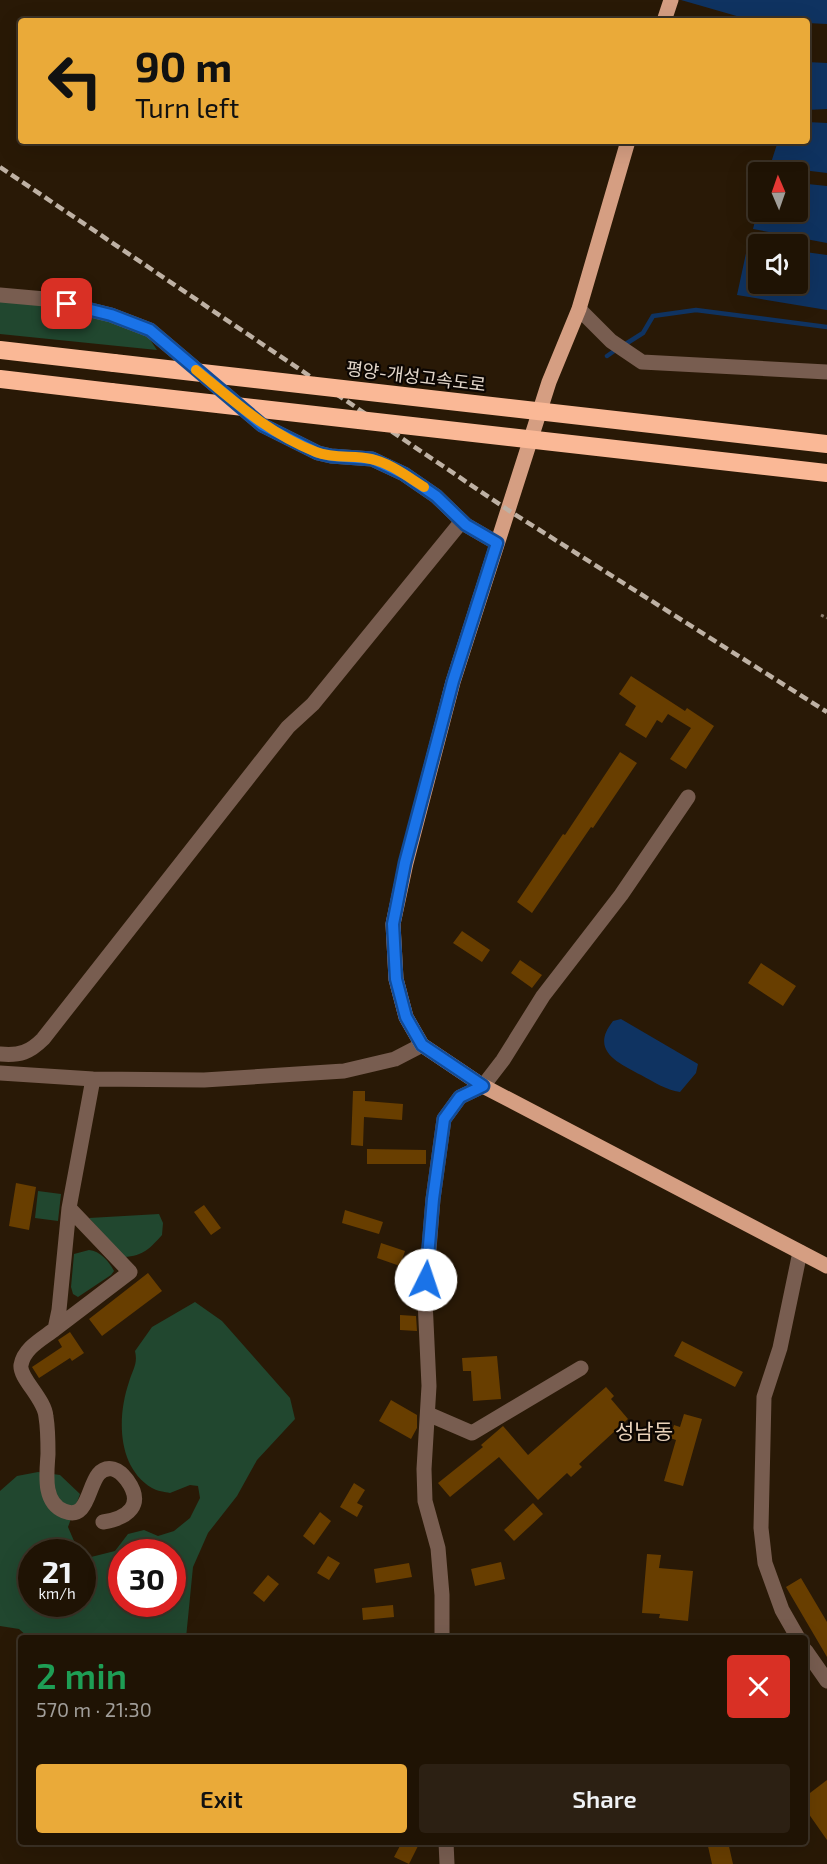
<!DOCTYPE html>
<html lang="en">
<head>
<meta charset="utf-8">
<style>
	:root { --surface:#1f1304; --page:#2c2013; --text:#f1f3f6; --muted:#a19e9a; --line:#3c3226; --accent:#eaaa39 }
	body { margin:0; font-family:"Exo 2","Noto Sans KR",sans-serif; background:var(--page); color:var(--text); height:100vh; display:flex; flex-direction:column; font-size:22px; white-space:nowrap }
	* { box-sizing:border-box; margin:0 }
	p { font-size:20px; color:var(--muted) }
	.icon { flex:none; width:33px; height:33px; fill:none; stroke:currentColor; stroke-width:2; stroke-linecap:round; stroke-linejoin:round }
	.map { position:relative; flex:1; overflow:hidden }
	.side { position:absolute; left:18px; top:1635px; width:790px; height:210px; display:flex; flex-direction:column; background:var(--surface); border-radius:6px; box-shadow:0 6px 24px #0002,0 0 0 2px var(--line) }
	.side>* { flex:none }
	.guide { position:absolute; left:18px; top:18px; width:792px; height:126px; border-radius:6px; box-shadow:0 6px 24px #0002,0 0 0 2px var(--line); background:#eaaa39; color:#111; overflow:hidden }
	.needle { width:39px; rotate:358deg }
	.buttons { position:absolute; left:748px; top:162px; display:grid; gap:12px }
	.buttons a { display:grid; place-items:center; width:60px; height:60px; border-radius:6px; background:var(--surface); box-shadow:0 6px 24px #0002,0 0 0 2px var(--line); font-size:30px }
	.speed { position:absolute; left:18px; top:1539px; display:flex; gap:12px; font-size:30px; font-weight:700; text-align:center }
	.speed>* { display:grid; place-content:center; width:78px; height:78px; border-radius:50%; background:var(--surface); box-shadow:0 6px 24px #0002,0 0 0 2px var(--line); line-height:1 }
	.speed small { font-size:15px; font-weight:400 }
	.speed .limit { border:9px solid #d22; background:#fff; color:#111 }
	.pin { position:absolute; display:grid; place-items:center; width:51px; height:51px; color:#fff; margin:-26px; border-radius:12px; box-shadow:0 3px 9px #0006 }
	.me { position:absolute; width:66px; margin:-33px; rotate:4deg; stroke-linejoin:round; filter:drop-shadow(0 0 4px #0008) }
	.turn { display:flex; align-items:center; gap:21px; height:126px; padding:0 18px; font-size:27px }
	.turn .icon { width:78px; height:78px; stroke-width:2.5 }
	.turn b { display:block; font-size:42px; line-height:51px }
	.round { display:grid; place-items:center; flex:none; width:63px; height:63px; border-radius:6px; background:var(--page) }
	.overview { display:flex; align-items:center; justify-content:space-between; height:102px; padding:0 18px }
	h1 { font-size:36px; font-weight:600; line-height:45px; color:#1e9e55 }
	.action { display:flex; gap:12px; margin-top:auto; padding:12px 18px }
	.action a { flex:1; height:69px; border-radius:6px; background:var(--accent); color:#111; font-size:24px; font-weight:600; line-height:69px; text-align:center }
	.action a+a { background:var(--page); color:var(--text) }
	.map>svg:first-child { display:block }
	.green { fill:#21472f; fill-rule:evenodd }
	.water { fill:#0f3361 }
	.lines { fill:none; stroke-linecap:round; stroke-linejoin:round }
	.stream { stroke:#0f3361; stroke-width:4.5 }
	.building { fill:#683e00 }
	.path { stroke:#897b6c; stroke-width:3; stroke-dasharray:3 3; stroke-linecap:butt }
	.minor { stroke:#785d50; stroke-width:15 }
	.major { stroke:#d59e82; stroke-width:15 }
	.highway { stroke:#fab896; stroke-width:18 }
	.rail { stroke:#beb1a4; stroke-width:4.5; stroke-dasharray:9 4.5; stroke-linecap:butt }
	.highway-bridge { stroke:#fab896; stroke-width:18 }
	.route-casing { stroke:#114b97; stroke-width:15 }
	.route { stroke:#1a73e8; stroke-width:10 }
	.slow { stroke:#f59e0b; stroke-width:10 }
	.labels { text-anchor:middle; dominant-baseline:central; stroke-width:4.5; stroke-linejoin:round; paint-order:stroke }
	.street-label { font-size:18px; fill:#e2d6ca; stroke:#0c0602 }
	.quarter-label { font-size:21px; fill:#e9d2ba; stroke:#0c0602 }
</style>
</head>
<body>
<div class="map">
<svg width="827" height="1864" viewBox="0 0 827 1864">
	<rect width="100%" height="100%" fill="#291906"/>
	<path class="green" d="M0 302H33L100 317 147 335 157 350 0 334Z
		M38 1191 61 1194 58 1221 35 1218Z
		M159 1214 163 1223 162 1235C150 1248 144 1256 124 1257L89 1218Z
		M89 1250C100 1251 109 1261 114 1271L111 1275 78 1297 73 1294 71 1287 74 1254Z
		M195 1302 222 1321 290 1398 295 1419 257 1460 237 1496 208 1533 193 1567 186 1638H29L19 1629 0 1626V1491L17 1476 38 1472 60 1475 80 1494 68 1527 74 1541 91 1557 115 1551 128 1534 144 1530 158 1536 174 1531 190 1518 200 1498 198 1486 190 1485 170 1493C165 1492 157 1491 152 1488 117 1467 117 1417 129 1382 133 1369 138 1364 135 1351L152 1327ZM32 1552H82V1604H32ZM122 1552H172V1604H122Z"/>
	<path class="water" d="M681 0H827V24L807 23V21L747 19Z
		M807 62 827 63V109L807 110Z
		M807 122 827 123V173L770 166 778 141H807Z
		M798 183 827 186V243L753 229 759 205V212H798Z
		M748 244 759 245V284H798V251L827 255V310L737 295Z
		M621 1019 698 1064 696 1073 680 1092C666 1090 654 1082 641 1075 619 1063 589 1051 613 1021Z"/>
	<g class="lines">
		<path class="stream" d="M624 345 643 333 653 316 696 310 827 327
			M607 356 617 349"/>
	</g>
	<path class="building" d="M631 676 685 711 687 708 714 726 686 769 670 759 691 728 668 714 662 723 657 720 646 738 625 725 636 706 619 694Z
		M620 752 637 763 593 828 591 827 532 913 517 902 563 834 565 835Z
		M462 931 490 950 482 962 453 943Z
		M520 960 542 975 532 988 511 973Z
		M761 963 796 986 783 1006 748 983Z
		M353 1091H365V1101L403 1104 402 1120 364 1117 363 1146 351 1145Z
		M367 1149 426 1150V1164H367Z
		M16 1183 36 1187 29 1230 9 1226Z
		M204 1205 221 1228 211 1235 194 1212Z
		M345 1210 383 1222 379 1234 342 1223Z
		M381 1243 405 1251 400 1266 377 1258Z
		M148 1273 162 1291 102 1336 89 1319Z
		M400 1315 416 1316 417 1331 400 1330Z
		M70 1332 84 1353 72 1361 70 1358 39 1378 32 1367 62 1347 58 1340Z
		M682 1341 743 1372 735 1387 674 1356Z
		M497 1356 501 1399 473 1401 471 1371H463L462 1358Z
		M606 1387 614 1396 611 1399 628 1419 579 1464 582 1467 571 1477 567 1473 538 1500 499 1457 450 1497 438 1483 483 1447 481 1445 503 1426 528 1455Z
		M391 1400 417 1415V1428L411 1439 379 1421Z
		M684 1414 702 1419 683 1486 664 1481 676 1440 670 1438 674 1425 680 1427Z
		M354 1483 365 1490 357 1503 363 1506 357 1517 340 1507Z
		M533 1503 543 1514 514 1541 504 1530Z
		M320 1512 331 1521 314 1545 303 1536Z
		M647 1554 661 1555 659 1568 693 1571 688 1621 659 1618 660 1614 642 1613Z
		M328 1556 340 1563 329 1580 317 1573Z
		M501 1562 505 1579 475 1586 471 1569Z
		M409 1563 412 1577 376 1583 374 1569Z
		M268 1575 279 1584 264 1602 253 1593Z
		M801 1578 827 1622V1657L786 1587Z
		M393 1605 394 1617 363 1620 362 1608Z
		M827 1780V1840L806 1810V1796Z
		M402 1842H420L409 1864 394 1857Z
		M707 1842H728L733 1864H712Z"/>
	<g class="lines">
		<path class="path" d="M821 615 827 618"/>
		<path class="minor" d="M0 295 45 299 111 315 150 330 262 425 318 453 331 456 372 459 404 474 436 496 466 525 497 543
			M579 309 611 341 642 362 827 372
			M0 1054C20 1056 30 1052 43 1039L288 727 313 704 462 521
			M0 1073 93 1079 204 1080 344 1071 395 1059 422 1045
			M93 1079 69 1208 59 1310 55 1329C42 1339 24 1348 21 1365 19 1378 45 1399 46 1417 48 1429 48 1442 48 1454 47 1472 42 1502 64 1511 95 1524 85 1463 113 1469 120 1471 123 1475 127 1480 145 1505 128 1518 103 1522
			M55 1329 130 1272 69 1208
			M428 1414 472 1433 581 1368
			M442 1638V1595L438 1548 425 1501 424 1469 429 1386 425 1300 433 1199 444 1119 460 1097 483 1086 503 1060 543 996 621 895 688 797
			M798 1638 782 1610 765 1563 761 1528 764 1397 780 1348 800 1252
			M806 1651 827 1681
			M446 1842 447 1864"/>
		<path class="major" d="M664 21 671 0
			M628 141 579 309 549 382 453 682 406 863 393 924 396 979 406 1017 422 1045 483 1086 827 1266"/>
		<path class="highway" d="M0 350 114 363
			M0 379 111 392"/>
		<path class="rail" d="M0 167 508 510 827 712"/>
		<path class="highway-bridge" d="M114 363 827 444
			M111 392 827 473"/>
	</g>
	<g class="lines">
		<g class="route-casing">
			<path id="route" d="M67 304 111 315 150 330 262 425 318 453 331 456 372 459 404 474 436 496 466 525 497 543 453 681 405 863 393 924 396 979 406 1017 422 1045 483 1086 460 1097 444 1119 433 1199 426 1280"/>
		</g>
		<use href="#route" class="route"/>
		<path class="slow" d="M196 370C235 402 268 433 316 452 334 459 353 455 371 459 390 463 408 477 424 487"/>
	</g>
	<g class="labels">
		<g class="street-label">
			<text transform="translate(416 376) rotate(7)">평양-개성고속도로</text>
		</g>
		<g class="quarter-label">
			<text x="644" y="1430">성남동</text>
		</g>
	</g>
</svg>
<div class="buttons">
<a><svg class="needle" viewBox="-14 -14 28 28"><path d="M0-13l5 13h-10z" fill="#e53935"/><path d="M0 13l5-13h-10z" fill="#a19e9a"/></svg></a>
<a><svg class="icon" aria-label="sound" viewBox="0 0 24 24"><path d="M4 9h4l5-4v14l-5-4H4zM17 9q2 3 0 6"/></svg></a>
</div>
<div class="speed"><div>21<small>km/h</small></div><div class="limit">30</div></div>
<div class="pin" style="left:67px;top:304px;background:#d93025"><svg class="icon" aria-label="arrive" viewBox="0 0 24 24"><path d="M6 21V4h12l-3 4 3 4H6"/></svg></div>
<svg class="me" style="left:426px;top:1280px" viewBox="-20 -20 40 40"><circle r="19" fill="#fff"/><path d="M0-13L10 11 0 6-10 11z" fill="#1a73e8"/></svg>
<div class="guide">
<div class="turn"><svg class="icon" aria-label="left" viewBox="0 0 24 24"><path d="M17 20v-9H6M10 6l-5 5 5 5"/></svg><div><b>90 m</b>Turn left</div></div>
</div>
<section class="side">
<div class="overview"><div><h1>2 min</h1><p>570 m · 21:30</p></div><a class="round" style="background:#d93025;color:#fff"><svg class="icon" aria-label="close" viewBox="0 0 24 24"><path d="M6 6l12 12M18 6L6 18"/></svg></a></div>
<div class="action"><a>Exit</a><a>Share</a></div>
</section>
</div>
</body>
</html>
